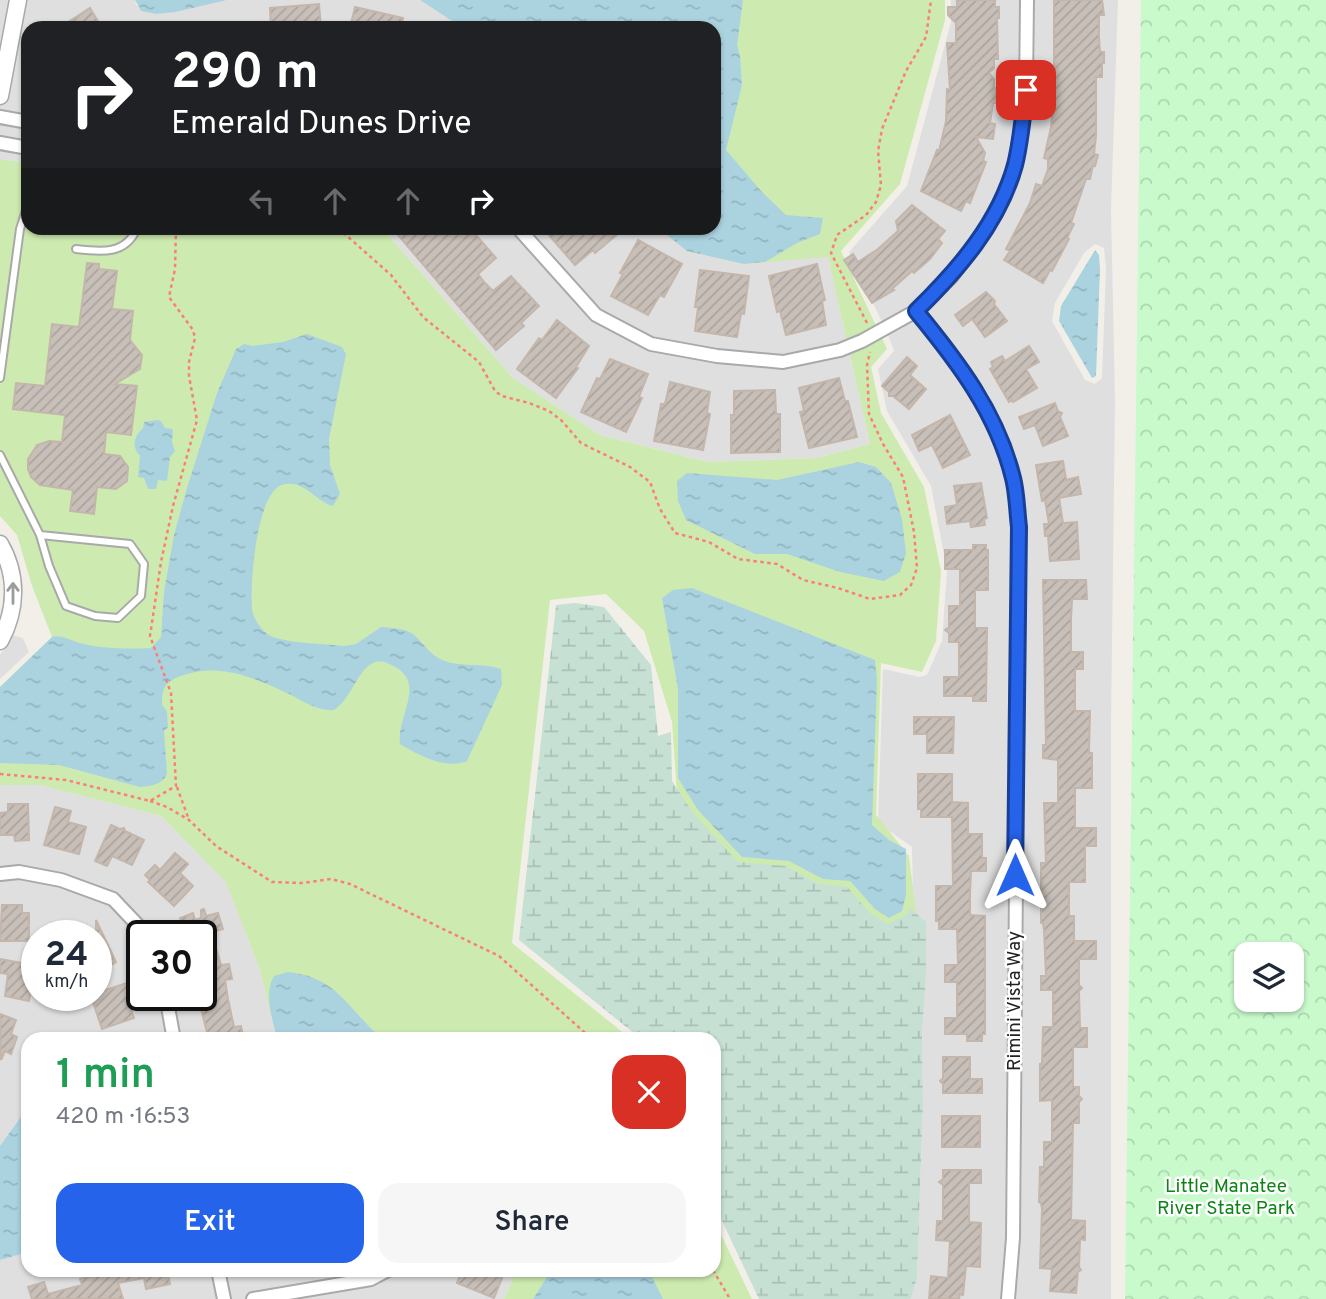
<!DOCTYPE html>
<html lang="en">
<head>
<meta charset="utf-8">
<style>
	:root { --surface:#fff; --page:#f6f6f7; --text:#1f2937; --muted:#747a83; --accent:#2563eb }
	body { margin:0; font-family:Overpass,sans-serif; background:var(--page); color:var(--text); height:100vh; display:flex; flex-direction:column; font-size:26px; white-space:nowrap }
	* { box-sizing:border-box; margin:0 }
	p { font-size:23px; color:var(--muted) }
	.icon { flex:none; width:38px; height:38px; fill:none; stroke:currentColor; stroke-width:2; stroke-linecap:round; stroke-linejoin:round }
	.map { position:relative; flex:1; overflow:hidden }
	.panel { position:absolute; left:21px; top:1032px; width:700px; height:245px; display:flex; flex-direction:column; background:var(--surface); border-radius:21px; box-shadow:0 2px 5px #0004 }
	.panel>* { flex:none }
	.guide { position:absolute; left:21px; top:21px; width:700px; height:214px; border-radius:21px; box-shadow:0 2px 5px #0004; background:#202124; color:#fff; overflow:hidden }
	.tools { position:absolute; left:1234px; top:942px; display:grid; gap:14px }
	.tools a { display:grid; place-items:center; width:70px; height:70px; border-radius:14px; background:var(--surface); box-shadow:0 2px 5px #0004; font-size:35px }
	.speed { position:absolute; left:21px; top:920px; display:flex; gap:14px; font-size:35px; font-weight:700; text-align:center }
	.speed>* { display:grid; place-content:center; width:91px; height:91px; border-radius:50%; background:var(--surface); box-shadow:0 2px 5px #0004; line-height:1 }
	.speed small { font-size:18px; font-weight:400 }
	.speed .limit { border:4px solid #111; border-radius:10px; background:#fff; color:#111 }
	.pin { position:absolute; display:grid; place-items:center; width:60px; height:60px; color:#fff; margin:-30px; border-radius:14px; box-shadow:0 4px 10px #0006 }
	.me { position:absolute; width:77px; margin:-38px; rotate:0deg; stroke-linejoin:round; filter:drop-shadow(0 0 5px #0008) }
	.turn { display:flex; align-items:center; gap:24px; height:147px; padding:0 35px; font-size:32px }
	.turn .icon { width:91px; height:91px; stroke-width:2.5 }
	.turn b { display:block; font-size:49px; line-height:60px }
	.lanes { display:flex; align-items:center; height:66px; padding:0 35px; background:#0003; justify-content:center; gap:35px; direction:ltr }
	.lanes .off { opacity:.35 }
	.round { display:grid; place-items:center; flex:none; width:74px; height:74px; border-radius:21px; background:var(--page) }
	.summary { display:flex; align-items:center; justify-content:space-between; height:119px; padding:0 35px }
	h1 { font-size:42px; font-weight:600; line-height:52px; color:#1e9e55 }
	.button { display:flex; gap:14px; margin-top:auto; padding:14px 35px }
	.button a { flex:1; height:80px; border-radius:21px; background:var(--accent); color:#fff; font-size:28px; font-weight:600; line-height:80px; text-align:center }
	.button a+a { background:var(--page); color:var(--text) }
	.map>svg:first-child { display:block }
	.residential { fill:#e0dfdf; fill-rule:evenodd }
	.grass { fill:#cdebb0 }
	.wetland { fill:url(#wetland-marsh) }
	.park { fill:url(#park-crowns); fill-rule:evenodd }
	.water { fill:url(#water-ripples) }
	.building { fill:url(#building-hatch); stroke:#c4b6ab; stroke-width:2 }
	.lines { fill:none; stroke-linecap:round; stroke-linejoin:round }
	.service-casing { stroke:#a9a9a9; stroke-width:10 }
	.minor-casing { stroke:#a9a9a9; stroke-width:16 }
	.tertiary-casing { stroke:#a9a9a9; stroke-width:19 }
	.path { stroke:#fa8072; stroke-width:2.5; stroke-dasharray:3.5 3.5; stroke-linecap:butt }
	.service { stroke:#fff; stroke-width:6 }
	.minor { stroke:#fff; stroke-width:12 }
	.tertiary { stroke:#fff; stroke-width:16 }
	.oneway { stroke:#9c9c9c }
	.route-casing { stroke:#184099; stroke-width:18 }
	.route { stroke:#2563eb; stroke-width:12 }
	.labels { text-anchor:middle; dominant-baseline:central; stroke-width:5; stroke-linejoin:round; paint-order:stroke }
	.street-label { font-size:19px; fill:#222; stroke:#fff }
	.park-label { font-size:19px; fill:#0c8416; stroke:#fff }
</style>
</head>
<body>
<div class="map">
<svg width="1326" height="1299" viewBox="0 0 1326 1299">
	<defs>
		<pattern id="wetland-marsh" width="20" height="14" patternUnits="userSpaceOnUse" patternTransform="scale(1.75)"><rect width="20" height="14" fill="#c6e0d4"/><path d="M1 5h8M5 5V1M11 12h8M15 12V8" fill="none" stroke="#aac0b6"/></pattern>
		<pattern id="park-crowns" width="20" height="18" patternUnits="userSpaceOnUse" patternTransform="scale(1.75)"><rect width="20" height="18" fill="#c8facc"/><path d="M2 6a3 3 0 1 1 6 0M12 15a3 3 0 1 1 6 0" fill="none" stroke="#acd6af"/></pattern>
		<pattern id="water-ripples" width="26" height="14" patternUnits="userSpaceOnUse" patternTransform="scale(1.75)"><rect width="26" height="14" fill="#aad3df"/><path d="M2 4q2-2 4 0t4 0M15 11q2-2 4 0t4 0" fill="none" stroke="#92b5bf"/></pattern>
		<pattern id="building-hatch" width="6" height="6" patternUnits="userSpaceOnUse" patternTransform="scale(1.75)"><rect width="6" height="6" fill="#c7bfb8"/><path d="M-1 1l2-2M0 6l6-6M5 7l2-2" fill="none" stroke="#aba49e"/></pattern>
	</defs>
	<rect width="100%" height="100%" fill="#f2efe9"/>
	<path class="residential" d="M0 0H135L136 5 156 14 227 0H420L463 28H28V163L0 159Z
		M951 0H1019L1018 90 1007 164 993 200 976 231 946 271 911 305 882 322 849 252 907 186 951 22Z
		M1035 0H1118L1111 209 1115 403 1111 725V1299H1016L1021 1238 1027 527 1021 479 1009 441 989 395 950 341 926 311 959 279 990 236 1007 205 1022 169 1034 91ZM1095 244 1104 248 1106 269 1102 378 1095 384 1085 380 1052 321 1055 303 1084 253Z
		M382 228H658L687 251 828 256 870 444 816 458 708 462 600 435 513 378Z
		M914 320 974 401 995 446 1006 482 1011 527 1005 1237 1000 1299H911L917 1278 923 1104 922 1037 926 975 910 908 913 895 912 847 878 823 883 669 920 677 927 675 942 641 947 571 931 486 887 411 878 369 894 351 888 335Z
		M12 635 23 638 29 652 0 679V655Z
		M0 785H39L161 816 226 881 260 970 277 1039 28 1040V1270L516 1271 504 1299H0ZM37 936H96V996H37ZM142 936H201V996H142Z"/>
	<path class="grass" d="M420 0H945V20L900 184 841 251 887 349 871 367 881 413 924 487 941 571 936 641 922 672 881 663 876 815 909 856 919 937 740 869 678 808 672 722 644 631 606 594 550 600 512 943 631 1039H277L260 970 226 882 161 816 39 785H0V687L52 637 32 586 17 535 0 516V159L28 163V228H382L513 378 600 435 708 462 816 458 870 444 828 257 744 264 687 251 658 228H714V28H463Z
		M714 1220 752 1299H504L516 1271 714 1270Z"/>
	<path class="wetland" d="M575 603 604 607 651 665 658 736 671 732 672 781 693 813 738 862 786 866 819 884 847 887 870 913 887 924 905 916 910 908 926 922V975L922 1037 923 1104 917 1278 911 1299H759L714 1204V1040L641 1039 519 940 556 605Z"/>
	<path class="park" d="M1141 0H1326V1299H1125ZM1246 954H1292V999H1246Z"/>
	<path class="water" d="M135 0H227L175 12 156 14 141 11Z
		M420 0H743L737 45 740 56 742 85 726 150 762 192 786 215 823 218 820 234 797 243 765 262 744 264 687 251 658 228H714V28H463Z
		M1095 250 1099 255 1100 269 1096 376 1092 378 1059 321 1061 306Z
		M307 334 342 347 346 354 329 439 330 465 340 494 333 506C316 502 306 481 285 484 256 488 250 584 252 609 253 618 261 630 269 635 282 643 327 644 344 646L356 644 381 627C392 628 404 628 413 634 423 642 430 655 442 660 461 668 482 662 501 669L502 685 467 761C446 770 418 755 400 744 396 714 431 680 387 663 380 660 372 662 367 667 354 680 349 700 334 710 318 711 306 703 293 696 260 680 222 662 184 675 166 681 162 686 162 705L167 711 168 727 164 731 167 774C162 785 151 786 140 787L59 765 0 763V687L52 637C63 634 72 642 84 644 105 649 129 649 151 648L161 637 164 592 174 535 187 488 217 393 236 349 244 344 253 346 283 342Z
		M157 420 161 421 165 428 173 429 172 442 175 451 170 457 167 481 158 480 156 489H148L144 478 138 477 140 456C131 447 134 436 143 428L144 422Z
		M859 462 876 467 891 483 902 519 906 553 900 572 884 581 840 572 787 554H755L686 520 678 501 677 481 687 473 777 480Z
		M692 588 875 660 877 680 872 825 889 840 906 849V895L902 911 889 918 875 909 850 881 823 879 789 861 742 857 698 810 678 778V689L662 598 673 590Z
		M288 972C339 977 349 1012 383 1039H277C273 1020 263 995 274 976Z
		M28 1107V1252L0 1260V1146Z
		M551 1271H649L663 1299H533Z"/>
	<path class="building" d="M957 0H995V7H999V18H997L998 59H994V68L989 73 994 79V88H998L997 103H993L990 123 995 124 993 139 976 137 985 153 983 161 986 162 970 203 966 201 961 211 921 191 937 150 939 151 946 121 947 89 950 90 947 43H956V23L948 15V7H957Z
		M1054 0H1102L1104 15H1099V37L1100 52H1104V63H1102V77H1096V136L1094 154 1098 155 1095 166 1093 165 1090 179H1086L1071 223 1074 224 1067 238 1069 239 1052 271 1050 270 1043 283 1004 260 1010 251 1006 249 1030 203 1036 184 1042 186 1048 169V159L1044 158 1051 127 1054 96Z
		M319 4 321 28H271L270 8Z
		M355 7 403 18 401 28H350Z
		M90 8 102 28H59Z
		M912 205 945 231 938 239 942 243 930 259 914 273 912 271 892 289 894 290 872 303 844 260 853 254 858 262 878 249 898 231 896 221Z
		M392 228H470L496 258 478 274 485 283 493 291 511 276 539 306 521 323 524 326 496 350Z
		M554 228H625L595 253 593 250 575 265 547 233Z
		M638 240 682 264 664 297 660 295 648 315 611 296 623 274 620 273Z
		M87 263 99 264V269L117 271 112 309 133 311 130 340 142 355 140 369 115 384 137 386 131 435 106 432 104 454 120 456 128 467 127 481 116 489 97 487 94 514 70 511 73 490 40 485 31 477 28 469V459L37 445 49 441 62 442 65 415 13 409 16 383 45 386 52 324 79 327Z
		M817 264 825 300 822 301 826 325 786 335 780 311 777 312 769 276Z
		M700 270 749 276 744 314 741 313 737 337 695 331 698 307H695Z
		M986 292 995 301 994 304 1007 321 985 337 972 319 963 326 955 315Z
		M557 320 589 346 576 367 578 368 556 398 517 369 539 338 542 340Z
		M1029 346 1039 362 1026 369 1037 388 1013 402 1012 400 1009 402 990 369 993 367 991 362 1002 356 1005 361Z
		M907 357 917 366 910 375 926 389 909 409 893 396H889V392L882 386Z
		M610 359 648 374 639 397 642 398 626 432 581 412 597 378 600 379Z
		M839 378 845 401H848L857 437 809 448 800 412 804 411 799 388Z
		M670 382 710 392 707 413 710 414 703 450 654 441 661 404H665Z
		M775 390 776 414H780V452L731 453V415H734V391Z
		M1055 403 1058 411 1062 413 1060 417 1068 436 1043 446 1035 425 1024 429 1019 417Z
		M950 415 970 455 943 468 932 445 919 451 912 435Z
		M1063 461 1066 480 1078 477 1081 494 1059 498 1063 523 1077 522 1079 559 1050 561 1048 536H1045L1044 524H1049L1045 500 1042 501 1036 465Z
		M981 483 987 518 984 519 985 525 971 527 970 521 947 524 945 507 957 505 954 486Z
		M973 545H986V550H988V590H975V628H987L986 701H973V696H944V677H959V642H949V633L945 630 949 627V606H960V569H945V550H973Z
		M1043 580H1086L1087 599H1072L1071 620V652H1083V669H1075V711H1090L1089 753H1092V788H1075V828H1096V846H1085V882H1069V916H1074V941H1096V959H1079V985L1082 988 1079 991 1080 1028H1087V1047H1073V1087H1079V1096L1082 1099 1079 1102V1123H1073L1071 1220 1085 1221V1240L1080 1239 1079 1267 1081 1270 1078 1272 1076 1293 1050 1291 1052 1269 1040 1268 1042 1209 1041 1203 1039 1202 1040 1167H1044V1142H1052V1100L1040 1101V1064H1042L1043 1027H1053V990H1041V976H1046L1044 930 1043 923H1041V863H1046L1044 803H1058V760L1043 758V745H1046Z
		M914 717H954L953 753H927V734H914Z
		M918 774H952V802L968 803V834H982V858H986V871H971L970 894V915L985 916V1034H982V1041H967V1034H945V1018H957V982H945V965H958L957 929H939V921H936V886H953L952 817H921V809H918Z
		M8 804H28L29 840 15 841 14 835H0V813L8 812Z
		M55 807 71 811 68 822 86 827 79 854 44 845Z
		M111 825 120 829 124 828 125 831 144 840 132 865 112 856 107 866 95 861Z
		M175 853 188 864 180 873 193 886 174 906 148 882 150 880 145 875 155 865 160 870Z
		M2 905H22V913H29V941H0Z
		M204 909 206 916 218 913 223 929 211 932 221 965 229 964 232 979 225 980 228 999 234 1027 241 1026 244 1040H209L198 997 201 996V936H182L179 925 182 924 180 918 193 913 195 920 201 918V910Z
		M96 920 116 962 96 973Z
		M0 959 33 965 31 973H34L29 1001 5 996 8 974 0 973Z
		M127 983 132 996 127 998 134 1018 102 1029 91 996H96V993Z
		M0 1014 16 1020 11 1034 17 1037 11 1054 5 1051 1 1060Z
		M943 1057H970V1079H982V1093H943V1084L940 1081 943 1078Z
		M942 1116H980V1147H942Z
		M943 1170H981V1183H969V1222L981 1223 980 1267 966 1266 963 1295 960 1294 959 1299H929L931 1276 948 1278 950 1241 936 1240 937 1221H943V1185L939 1182 943 1179Z
		M93 1270H167L170 1284 146 1289 144 1278 118 1283 123 1299H32L28 1287 44 1282 48 1294 82 1285 80 1279 94 1275Z
		M462 1270H491L490 1274 502 1278 494 1298 457 1283Z"/>
	<g class="lines">
		<g class="service-casing">
			<path id="service" d="M76 249C101 252 126 255 137 228
				M0 378 20 229 28 204
				M0 455 40 535 49 566 66 606 95 616 118 618 141 596 144 564 130 544 40 535"/>
		</g>
		<g class="minor-casing">
			<path id="minor" d="M0 117 28 122
				M0 143 28 148
				M518 228 596 315 651 344 717 356 783 362 840 350 862 341 916 311 952 276 983 234 1000 202 1015 166 1022 123 1026 90 1027 0
				M916 311C958 362 997 413 1013 479 1017 494 1017 511 1019 527L1013 1238 1008 1299
				M0 874 19 872 61 880 113 899 148 936
				M166 996 174 1040
				M218 1270 224 1299
				M253 1299 371 1279 388 1270"/>
		</g>
		<g class="tertiary-casing">
			<path id="tertiary" d="M0 96 18 0
				M0 544C18 575 17 610 0 641"/>
		</g>
		<path class="path" d="M338 228 391 275 423 317 479 362 495 391 502 396 529 403 549 411 561 420 581 443 630 467 650 482 660 509 675 533 709 542 738 559 777 564 803 580 838 588 870 599 900 595 911 585 917 568 914 532 903 477 883 444 869 414 867 365 870 352
			M867 323 831 253 837 235 866 215 876 202 881 185 878 151 882 129 906 71 926 37 931 0
			M0 774 66 780 150 801 176 786 171 693 150 636 161 562 173 506 197 420 189 376V362L195 338 193 330 169 297 175 269 176 228
			M177 787 189 820
			M150 801 167 807 189 820 216 846 272 882 303 883 331 879 350 884 499 956 593 1040
			M713 1270 730 1299"/>
		<use href="#service" class="service"/>
		<use href="#minor" class="minor"/>
		<use href="#tertiary" class="tertiary"/>
	</g>
	<defs><path id="oneway-shaft" d="M-6 0H5M1.5-3L5.5 0L1.5 3" fill="none" stroke-width="1.6" stroke-linecap="round" stroke-linejoin="round" transform="scale(1.75)"/></defs>
	<use class="oneway" href="#oneway-shaft" transform="translate(13 593) rotate(-90)"/>
	<g class="lines">
		<g class="route-casing">
			<path id="route" d="M1015 875 1019 527C1017 511 1017 494 1013 478 997 413 958 362 916 311 958 270 999 223 1015 165 1021 141 1023 115 1026 90"/>
		</g>
		<use href="#route" class="route"/>
	</g>
	<g class="labels">
		<g class="street-label">
			<text transform="translate(1015 1001) rotate(-90)">Rimini Vista Way</text>
		</g>
		<g class="park-label">
			<text x="1226" y="1187">Little Manatee<tspan x="1226" dy="22">River State Park</tspan></text>
		</g>
	</g>
</svg>
<div class="tools">
<a><svg class="icon" aria-label="layers" viewBox="0 0 24 24"><path d="M12 4l9 5-9 5-9-5zM3 14l9 5 9-5"/></svg></a>
</div>
<div class="speed"><div>24<small>km/h</small></div><div class="limit">30</div></div>
<div class="pin" style="left:1026px;top:90px;background:#d93025"><svg class="icon" aria-label="arrive" viewBox="0 0 24 24"><path d="M6 21V4h12l-3 4 3 4H6"/></svg></div>
<svg class="me" style="left:1015px;top:875px" viewBox="-20 -20 40 40"><path d="M0-17L14 15 0 8-14 15z" fill="#2563eb" stroke="#fff" stroke-width="4"/></svg>
<div class="guide">
<div class="turn"><svg class="icon" aria-label="right" viewBox="0 0 24 24"><path d="M7 20v-9h11M14 6l5 5-5 5"/></svg><div><b>290 m</b>Emerald Dunes Drive</div></div>
<div class="lanes"><svg class="icon off" aria-label="left" viewBox="0 0 24 24"><path d="M17 20v-9H6M10 6l-5 5 5 5"/></svg><svg class="icon off" aria-label="ahead" viewBox="0 0 24 24"><path d="M12 20V5M6 11l6-6 6 6"/></svg><svg class="icon off" aria-label="ahead" viewBox="0 0 24 24"><path d="M12 20V5M6 11l6-6 6 6"/></svg><svg class="icon" aria-label="right" viewBox="0 0 24 24"><path d="M7 20v-9h11M14 6l5 5-5 5"/></svg></div>
</div>
<section class="panel">
<div class="summary"><div><h1>1 min</h1><p>420 m · 16:53</p></div><a class="round" style="background:#d93025;color:#fff"><svg class="icon" aria-label="close" viewBox="0 0 24 24"><path d="M6 6l12 12M18 6L6 18"/></svg></a></div>
<div class="button"><a>Exit</a><a>Share</a></div>
</section>
</div>
</body>
</html>
